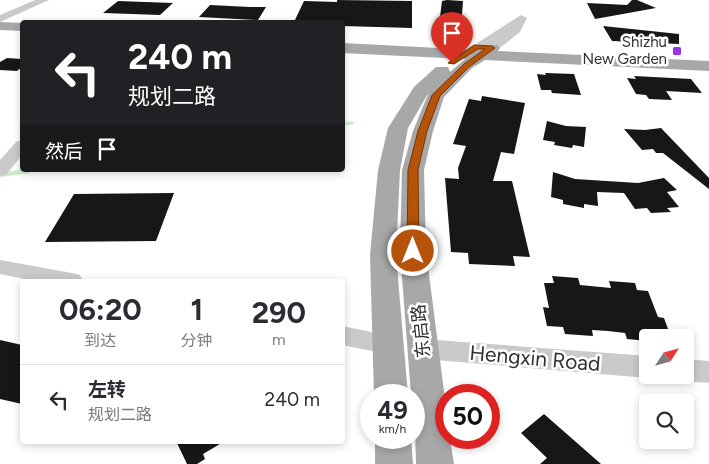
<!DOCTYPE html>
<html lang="zh">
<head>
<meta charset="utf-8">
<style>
	:root { --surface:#fff; --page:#f7f7f7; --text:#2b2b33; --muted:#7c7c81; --line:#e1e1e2 }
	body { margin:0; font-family:Figtree,"Noto Sans SC",sans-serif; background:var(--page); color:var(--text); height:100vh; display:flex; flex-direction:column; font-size:19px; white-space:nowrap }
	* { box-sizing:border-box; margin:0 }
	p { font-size:16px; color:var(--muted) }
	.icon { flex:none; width:28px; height:28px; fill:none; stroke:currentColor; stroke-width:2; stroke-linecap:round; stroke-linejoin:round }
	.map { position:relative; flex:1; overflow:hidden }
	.details { position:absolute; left:20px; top:279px; width:325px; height:165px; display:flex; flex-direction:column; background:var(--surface); border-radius:5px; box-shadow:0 2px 8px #0003 }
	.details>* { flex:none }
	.guide { position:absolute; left:20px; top:20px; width:325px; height:152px; border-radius:5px; box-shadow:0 2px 8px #0003; background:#202124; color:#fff; overflow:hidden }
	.needle { width:32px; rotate:54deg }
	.controls { position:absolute; left:639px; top:329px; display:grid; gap:10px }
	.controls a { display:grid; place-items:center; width:55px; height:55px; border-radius:5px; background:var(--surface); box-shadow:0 2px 8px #0003; font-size:25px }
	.speed { position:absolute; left:360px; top:384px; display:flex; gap:10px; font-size:25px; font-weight:700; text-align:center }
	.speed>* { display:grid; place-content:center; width:65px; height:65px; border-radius:50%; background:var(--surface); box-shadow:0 2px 8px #0003; line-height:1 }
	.speed small { font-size:12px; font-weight:400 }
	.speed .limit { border:8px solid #d22; background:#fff; color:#111 }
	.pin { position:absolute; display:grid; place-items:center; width:42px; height:42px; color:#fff; margin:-51px -21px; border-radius:50% 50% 50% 0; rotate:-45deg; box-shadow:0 0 5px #0007 }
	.pin .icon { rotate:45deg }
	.me { position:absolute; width:55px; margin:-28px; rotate:0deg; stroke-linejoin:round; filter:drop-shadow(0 0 4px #0008) }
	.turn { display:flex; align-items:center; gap:18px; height:105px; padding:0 25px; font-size:22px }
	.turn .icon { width:65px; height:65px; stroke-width:2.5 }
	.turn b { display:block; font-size:35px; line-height:42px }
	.then { display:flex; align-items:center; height:48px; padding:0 25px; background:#0003; gap:10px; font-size:19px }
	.eta { display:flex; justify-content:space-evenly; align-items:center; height:85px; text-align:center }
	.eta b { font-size:30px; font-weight:700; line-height:35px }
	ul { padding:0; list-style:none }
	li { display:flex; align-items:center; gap:15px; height:70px; padding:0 25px; border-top:1px solid var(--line) }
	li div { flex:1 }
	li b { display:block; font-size:19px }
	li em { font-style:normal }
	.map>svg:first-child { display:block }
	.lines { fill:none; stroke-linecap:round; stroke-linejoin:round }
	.stream-far1 { stroke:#cbedcc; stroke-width:3 }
	.stream { stroke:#cbedcc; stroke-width:4.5 }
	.building { fill:#171717 }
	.minor { fill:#cacaca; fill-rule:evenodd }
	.major { fill:#a8a8a8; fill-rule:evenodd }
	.route { fill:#b45309; stroke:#753606 }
	.poi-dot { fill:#9934e6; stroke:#fff; stroke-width:2 }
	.labels { text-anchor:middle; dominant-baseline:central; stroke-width:5; stroke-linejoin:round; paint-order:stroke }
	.far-poi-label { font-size:15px; fill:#303030; stroke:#fff; text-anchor:end }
	.street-label { font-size:18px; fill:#303030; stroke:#fff }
	.near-street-label { font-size:21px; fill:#303030; stroke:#fff }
</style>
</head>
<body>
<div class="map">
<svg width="709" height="464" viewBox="0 0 709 464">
	<rect width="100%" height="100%" fill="#fff"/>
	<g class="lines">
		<path class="stream-far1" d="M342 124 352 123
			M19 172 34 170"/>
		<path class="stream" d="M0 175 28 171"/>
	</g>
	<path class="building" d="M337 0 412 1V28L342 26V22H294L304 1 337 2Z
		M447 0 463 1 461 28 444 27V25H439L442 1Z
		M632 0H637L656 8 595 19 587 3 627 5Z
		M118 1 173 3 160 15 103 13Z
		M210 5 250 7H266L258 20 199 17Z
		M603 26 679 34V44L612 41Z
		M7 58 22 59V67L17 71 0 70V62Z
		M545 73 574 74 581 95 552 93 551 90H541L537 74 546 75Z
		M634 76 691 79 702 93 666 91 672 100 649 99 646 95 636 94 627 78 636 79Z
		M482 96 525 103 514 154 501 152 493 181H512L530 257 513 256 515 266 469 264 468 253 451 252 445 178 459 179 458 168 466 146 453 144 469 99 481 101Z
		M547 121 566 126 586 127 584 147 573 145 572 148 554 145 555 142 543 140Z
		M661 128 709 178V189L663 153H656L653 149 642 150 624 129 645 130Z
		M553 172 575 179 638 183 664 178 677 190 667 192 679 207 667 208 671 212 651 213 647 208 635 209 624 193 597 192 598 206 584 204V208L563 204V200L551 197Z
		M174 193 156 241 45 242 74 194Z
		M552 276 578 278 580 285 611 288 609 281 635 283 637 290 648 291 658 317 664 318 671 337 654 335 655 338H648V341L627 339 625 333 608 331 592 330 593 336 565 334 563 327 547 326 543 307 549 308 544 283H554Z
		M0 340 22 345V404L0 399Z
		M544 414 601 464H540L547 458 521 433Z
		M176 441H225L203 454 205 459 197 464H187Z"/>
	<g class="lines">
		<path class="minor" d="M35 0H49L0 22V15Z
			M521 15 527 18 520 32 496 51H488L486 48 489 45 477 51 471 47Z
			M22 140V155L6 175 0 176V160L16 142Z
			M0 260 72 273 80 275 83 281H34L0 274Z
			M342 326 396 337 399 344 396 351 387 354 342 345Z
			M423 339 648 356V375H656L648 378 423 359 414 356 411 349 414 342Z
			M685 359 709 361V383L685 381 676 378 675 375H685Z"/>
		<path class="major" d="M0 22 22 23V31L0 30Z
			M342 43 478 50 487 45H497L500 48 498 51 709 61V71L485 60 472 68 444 97 433 131 424 170 426 251 446 407V438H450L454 464H416L414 395H411L400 251 402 170 413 131 429 92 408 128 400 170 396 255 408 395H374L370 255 378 170 388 128 414 87 436 67H448L450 72 465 59 342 53Z
			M375 438H411L413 464H375Z"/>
	</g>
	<path class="route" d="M474 45 492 46 495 48 469 67 440 96 427 131 418 170 419 251 413 255 409 254 407 251 408 170 418 131 432 95 464 64 485 49H478L454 64 448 63Z"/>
	<rect class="poi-dot" x="672" y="46" width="10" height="10" rx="2.5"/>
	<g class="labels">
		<g class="far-poi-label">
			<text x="667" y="42">Shizhu<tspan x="667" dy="17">New Garden</tspan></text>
		</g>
		<g class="street-label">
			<text transform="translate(421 331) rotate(-96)">东启路</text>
		</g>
		<g class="near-street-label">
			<text transform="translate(535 358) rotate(5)">Hengxin Road</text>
		</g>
	</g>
</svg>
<div class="controls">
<a><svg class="needle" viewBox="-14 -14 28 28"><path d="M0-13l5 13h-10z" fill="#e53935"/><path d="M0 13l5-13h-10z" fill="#7c7c81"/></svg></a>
<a><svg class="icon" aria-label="search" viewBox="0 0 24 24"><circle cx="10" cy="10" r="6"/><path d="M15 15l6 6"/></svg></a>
</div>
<div class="speed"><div>49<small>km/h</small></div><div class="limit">50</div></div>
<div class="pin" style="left:452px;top:63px;background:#d93025"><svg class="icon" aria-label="arrive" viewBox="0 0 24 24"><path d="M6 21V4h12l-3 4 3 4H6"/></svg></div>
<svg class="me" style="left:413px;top:251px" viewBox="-20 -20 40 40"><circle r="17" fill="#b45309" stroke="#fff" stroke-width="3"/><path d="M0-11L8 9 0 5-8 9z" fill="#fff"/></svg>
<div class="guide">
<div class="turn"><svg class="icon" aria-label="left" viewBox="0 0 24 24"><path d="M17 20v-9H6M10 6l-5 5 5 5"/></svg><div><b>240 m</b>规划二路</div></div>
<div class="then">然后<svg class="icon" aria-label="arrive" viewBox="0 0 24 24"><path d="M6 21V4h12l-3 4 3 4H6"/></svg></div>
</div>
<section class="details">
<div class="eta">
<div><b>06:20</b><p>到达</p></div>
<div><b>1</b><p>分钟</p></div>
<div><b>290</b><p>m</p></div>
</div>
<ul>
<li><svg class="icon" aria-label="left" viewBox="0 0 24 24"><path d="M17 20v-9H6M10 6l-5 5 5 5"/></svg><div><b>左转</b><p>规划二路</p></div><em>240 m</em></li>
</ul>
</section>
</div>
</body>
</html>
